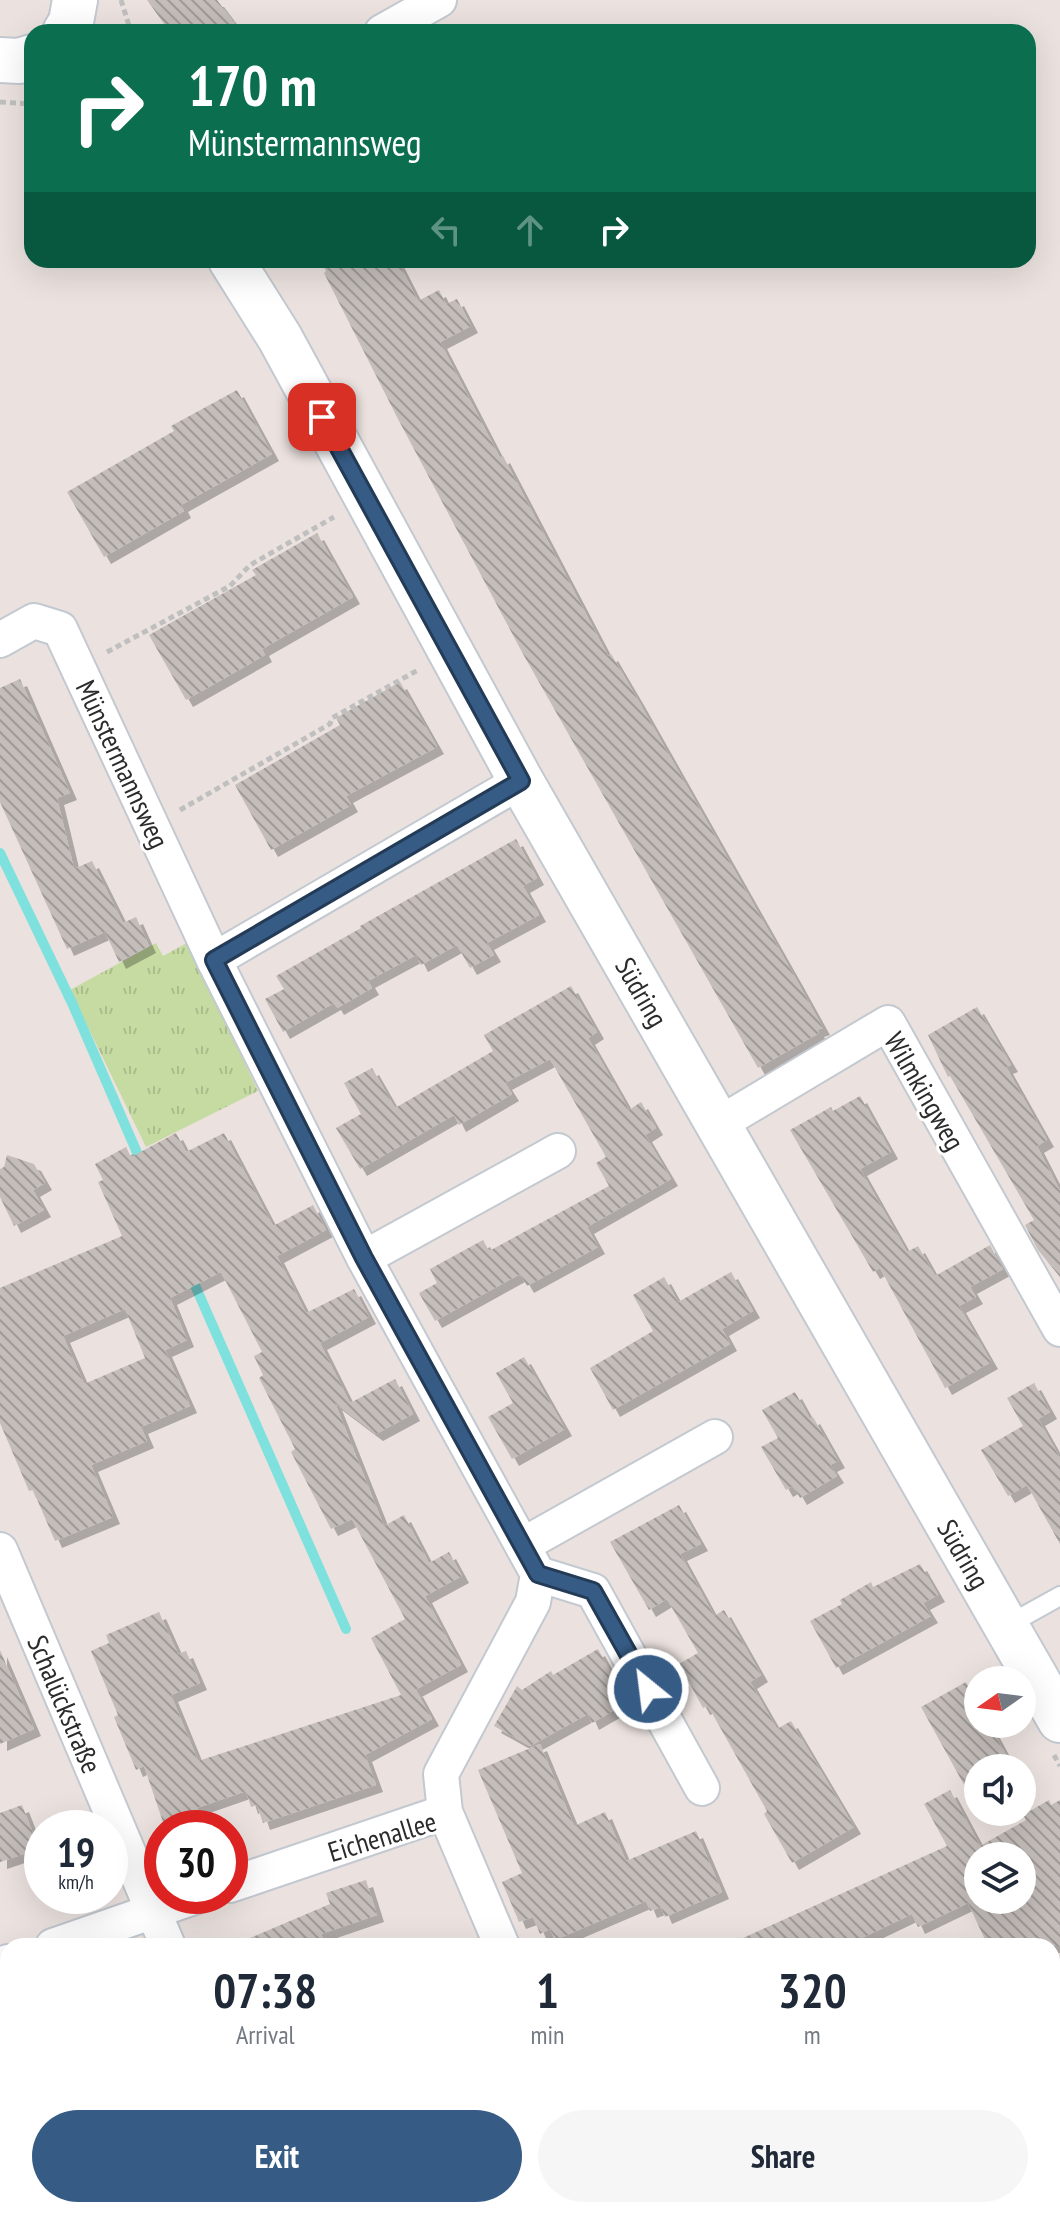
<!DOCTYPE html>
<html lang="en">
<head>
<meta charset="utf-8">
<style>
	:root { --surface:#fff; --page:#f6f6f7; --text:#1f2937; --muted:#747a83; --accent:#365b85 }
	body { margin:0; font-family:"PT Sans Narrow",sans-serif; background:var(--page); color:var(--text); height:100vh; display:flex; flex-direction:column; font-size:30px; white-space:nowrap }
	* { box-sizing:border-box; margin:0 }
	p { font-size:26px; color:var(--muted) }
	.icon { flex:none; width:44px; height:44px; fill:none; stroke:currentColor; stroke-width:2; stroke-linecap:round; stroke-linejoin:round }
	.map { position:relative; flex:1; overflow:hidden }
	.details { position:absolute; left:0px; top:1938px; width:1060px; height:280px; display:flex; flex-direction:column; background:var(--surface); border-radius:24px 24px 0 0; box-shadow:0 8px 32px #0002 }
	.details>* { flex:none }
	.hud { position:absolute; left:24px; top:24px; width:1012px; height:244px; border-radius:24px; box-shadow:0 8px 32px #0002; background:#0b6e4f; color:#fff; overflow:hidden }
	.needle { width:52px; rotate:256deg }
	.buttons { position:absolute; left:964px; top:1666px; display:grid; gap:16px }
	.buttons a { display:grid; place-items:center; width:72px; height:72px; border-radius:50%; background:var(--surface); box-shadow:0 8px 32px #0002; font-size:40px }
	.speed { position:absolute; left:24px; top:1810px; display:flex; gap:16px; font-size:40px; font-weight:700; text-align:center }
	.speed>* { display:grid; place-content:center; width:104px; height:104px; border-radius:50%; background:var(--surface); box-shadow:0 8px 32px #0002; line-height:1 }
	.speed small { font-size:20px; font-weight:400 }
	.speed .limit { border:12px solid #d22; background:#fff; color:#111 }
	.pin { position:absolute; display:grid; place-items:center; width:68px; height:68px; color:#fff; margin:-34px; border-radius:16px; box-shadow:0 4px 12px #0006 }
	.me { position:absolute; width:88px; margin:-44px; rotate:331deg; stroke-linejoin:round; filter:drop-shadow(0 0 6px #0008) }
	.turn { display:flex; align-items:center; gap:28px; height:168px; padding:0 32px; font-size:36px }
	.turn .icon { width:104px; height:104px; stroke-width:2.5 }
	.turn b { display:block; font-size:56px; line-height:68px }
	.lanes { display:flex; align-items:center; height:76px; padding:0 32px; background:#0003; justify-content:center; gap:40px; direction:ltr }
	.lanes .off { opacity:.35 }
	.eta { display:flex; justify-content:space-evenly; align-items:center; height:136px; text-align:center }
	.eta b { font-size:48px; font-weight:600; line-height:56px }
	.cta { display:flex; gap:16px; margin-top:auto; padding:16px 32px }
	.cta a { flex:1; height:92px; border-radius:48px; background:var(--accent); color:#fff; font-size:32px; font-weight:600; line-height:92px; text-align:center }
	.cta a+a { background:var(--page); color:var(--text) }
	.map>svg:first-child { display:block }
	.park { fill:url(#park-tufts) }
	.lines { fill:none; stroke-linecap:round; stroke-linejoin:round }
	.stream { stroke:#7ee1dd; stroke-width:10 }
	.building { fill:url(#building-back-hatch); fill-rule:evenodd; filter:url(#shadow) }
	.service-casing { stroke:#c3c9d0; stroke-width:22 }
	.minor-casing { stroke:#c3c9d0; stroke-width:38 }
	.tertiary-casing { stroke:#c3c9d0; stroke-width:48 }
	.secondary-casing { stroke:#c3c9d0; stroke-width:48 }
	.path { stroke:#bfbfbf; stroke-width:5; stroke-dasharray:6 4; stroke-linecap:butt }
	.service { stroke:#fff; stroke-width:18 }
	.minor { stroke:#fff; stroke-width:34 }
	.tertiary { stroke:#fff; stroke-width:44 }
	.secondary { stroke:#fff; stroke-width:44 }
	.route-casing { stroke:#233b56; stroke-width:20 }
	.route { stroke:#365b85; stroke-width:14 }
	.labels { text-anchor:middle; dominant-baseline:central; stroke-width:6; stroke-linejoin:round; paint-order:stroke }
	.street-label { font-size:28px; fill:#2b2b2b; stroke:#fff }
</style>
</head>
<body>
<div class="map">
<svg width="1060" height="2218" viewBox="0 0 1060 2218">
	<defs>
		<pattern id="park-tufts" width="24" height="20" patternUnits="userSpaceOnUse" patternTransform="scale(2)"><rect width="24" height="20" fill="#c6dba1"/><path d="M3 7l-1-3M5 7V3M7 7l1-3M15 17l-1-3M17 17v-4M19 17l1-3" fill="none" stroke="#aabc8b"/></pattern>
		<pattern id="building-back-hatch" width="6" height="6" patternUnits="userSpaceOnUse" patternTransform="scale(2)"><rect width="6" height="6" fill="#c4bdba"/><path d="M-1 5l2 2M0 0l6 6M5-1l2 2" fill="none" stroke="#9f9a97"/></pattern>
		<filter id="shadow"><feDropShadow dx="7" dy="7" stdDeviation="0" flood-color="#0004"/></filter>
	</defs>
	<rect width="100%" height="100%" fill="#ebe2df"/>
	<path class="park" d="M156 943 163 956 187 943 258 1091 146 1147 70 990Z"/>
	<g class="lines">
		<path class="stream" d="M0 853 72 1003 142 1164
			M190 1274 346 1629"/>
	</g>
	<path class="building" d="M147 0H217L241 32H170Z
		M320 260H397L418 301 439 290 446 304 457 299 471 326 440 342 500 458 503 456 608 656 611 654 638 700 797 981 823 1028 817 1030 819 1033 758 1068 523 654 398 419 324 273 326 271Z
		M237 390 272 454 181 505 184 511 104 557 67 492 174 431 171 426Z
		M317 533 353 597 262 649 265 655 186 700 149 635 256 575 252 570Z
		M20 679 70 793 57 798 74 869 92 861 123 923 136 917 149 946 119 962 105 932 67 949 0 802V688Z
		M400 682 437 747 346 796 351 805 271 850 235 785 340 725 336 718Z
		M516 839 537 878 523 886 539 915 487 943 494 955 470 968 457 945 421 965 416 955 368 981 372 988 337 1008 334 1003 283 1032 265 999 284 989 276 976 361 928 360 926Z
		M571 986 597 1032 588 1038 629 1110 641 1102 656 1128 645 1135 671 1179 587 1227 598 1247 527 1286 520 1274 435 1321 419 1293 437 1283 430 1269 483 1240 489 1251 609 1186 596 1163 606 1157 550 1059 505 1083 512 1094 459 1125 454 1115 360 1169 336 1128 361 1114 344 1083 372 1068 395 1108 493 1051 484 1035Z
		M977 1007 1011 1065 1006 1067 1047 1140 1037 1146 1060 1191V1277L1038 1250 1025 1225 1034 1220 950 1076 948 1077 928 1035Z
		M860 1096 891 1152 860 1169 907 1252 918 1246 935 1276 990 1245 1003 1269 970 1287 976 1297 959 1306 991 1362 945 1388 880 1268 873 1272 790 1130 831 1107 833 1111Z
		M176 1133 186 1152 224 1133 273 1226 313 1205 326 1230 277 1256 306 1313 354 1289 369 1317 320 1343 350 1403 395 1379 413 1414 376 1434 335 1403 384 1526 404 1515 429 1563 449 1552 462 1576 425 1596 461 1665 413 1691 416 1690 432 1719 365 1755 376 1785 263 1823 257 1805 251 1807 246 1791 197 1808 204 1828H165L144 1766 136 1770 114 1717 118 1715 91 1651 109 1643 106 1635 159 1612 178 1654 186 1651 200 1683 171 1695 198 1761 401 1695 371 1638 405 1619 352 1519 331 1529 291 1452 295 1449 259 1378 263 1375 254 1356 262 1352 221 1272 170 1298 187 1340 165 1350 190 1406 141 1427 147 1441 91 1465 113 1517 55 1541 33 1490 29 1491 0 1423V1288L122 1236 98 1182 103 1180 95 1164 126 1147 131 1157ZM125 1309 145 1358 84 1384 63 1336Z
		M7 1155 34 1164 45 1183 33 1190 44 1210 14 1226 0 1197V1169L4 1167Z
		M731 1272 753 1311 722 1329 730 1344 613 1410 590 1368 653 1331 633 1295 664 1277 678 1302Z
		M524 1357 565 1429 512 1459 488 1417 513 1403 496 1373Z
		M1034 1383 1050 1412 1038 1419 1060 1458V1544L1027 1485 1008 1496 981 1450 1023 1426 1007 1398Z
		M795 1392 810 1419 813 1417 838 1461 830 1465 837 1476 800 1498 793 1486 786 1490 761 1447 778 1438 762 1410Z
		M679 1505 701 1544 680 1554 714 1616 724 1610 761 1675 750 1682 777 1729 791 1721 854 1827 792 1863 764 1814 767 1811 708 1706 703 1708 679 1664 698 1653 667 1599 649 1610 610 1542Z
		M920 1564 938 1595 923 1603 931 1616 836 1668 810 1621 842 1604 840 1600 871 1582 873 1587Z
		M598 1649 623 1695 613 1700 618 1708 592 1723 588 1714 530 1746 494 1726 517 1686 522 1690 551 1671 553 1675Z
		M0 1650 34 1729 0 1744Z
		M966 1682 978 1704V1724H989L1013 1768H978V1810L921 1707Z
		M540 1744 574 1826 605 1812 626 1861 696 1831 722 1892 665 1917 661 1907 650 1911 646 1901 555 1940 550 1929 540 1934 533 1917 519 1922 502 1882 522 1873 478 1770Z
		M950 1790 980 1846 1026 1820 1023 1815 1049 1800 1051 1805 1060 1800V1946H988L968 1903 918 1927 912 1914 845 1946H725L947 1846 924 1804ZM978 1856H1022V1900H978Z
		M22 1805 39 1849 0 1862V1813Z
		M366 1880 377 1915 321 1934 326 1946H231L330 1904 326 1893Z"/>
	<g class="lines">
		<g class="service-casing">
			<path id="service" d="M1006 1626 1060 1596"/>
		</g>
		<g class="minor-casing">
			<path id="minor" d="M382 32 439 0
				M0 640 34 621 60 629 214 960 364 1258 538 1574 533 1602 441 1774 445 1812 502 1946
				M214 960 521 781
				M717 1125 888 1023 1060 1329
				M364 1258 558 1151
				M523 1545 715 1437
				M0 1550 168 1946
				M538 1574 593 1591 702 1788
				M230 1885 445 1812
				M53 1946 197 1896
				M0 1965 8 1962
				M1052 2056 1060 2052
				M283 2210 287 2218
				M615 2210 619 2218
				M683 2218 701 2210"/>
		</g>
		<g class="tertiary-casing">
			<path id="tertiary" d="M231 260 280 338 521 781 1060 1720"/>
		</g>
		<g class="secondary-casing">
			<path id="secondary" d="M65 32 71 22 75 0
				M0 60 19 61 32 57"/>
		</g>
		<path class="path" d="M121 0 131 32
			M0 102 32 104
			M107 652 230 586 250 565 334 517
			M180 810 330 724 332 718 418 670
			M1054 1755 1060 1766
			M1052 2130 1060 2126
			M971 2210 974 2218
			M862 2212 867 2210"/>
		<use href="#service" class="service"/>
		<use href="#minor" class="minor"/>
		<use href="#tertiary" class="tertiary"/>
		<use href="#secondary" class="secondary"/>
	</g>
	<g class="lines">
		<g class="route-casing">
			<path id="route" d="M322 417 521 781 214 960 364 1258 538 1574 593 1591 648 1689"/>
		</g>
		<use href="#route" class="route"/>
	</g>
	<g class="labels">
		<g class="street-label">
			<text transform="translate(123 764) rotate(65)">Münstermannsweg</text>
			<text transform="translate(642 992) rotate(60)">Südring</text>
			<text transform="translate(925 1091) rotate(60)">Wilmkingweg</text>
			<text transform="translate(964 1554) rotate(60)">Südring</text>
			<text transform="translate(65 1704) rotate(67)">Schalückstraße</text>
			<text transform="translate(382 1836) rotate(-17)">Eichenallee</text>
		</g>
	</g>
</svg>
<div class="buttons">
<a><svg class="needle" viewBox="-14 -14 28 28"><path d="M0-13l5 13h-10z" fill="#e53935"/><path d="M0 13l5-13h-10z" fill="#747a83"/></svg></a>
<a><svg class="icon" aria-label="sound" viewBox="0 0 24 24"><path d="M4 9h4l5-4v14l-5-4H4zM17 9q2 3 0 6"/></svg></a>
<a><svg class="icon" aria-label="layers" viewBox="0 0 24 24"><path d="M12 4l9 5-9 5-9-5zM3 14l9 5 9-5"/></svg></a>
</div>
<div class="speed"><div>19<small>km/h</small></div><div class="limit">30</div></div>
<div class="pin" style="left:322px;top:417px;background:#d93025"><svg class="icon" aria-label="arrive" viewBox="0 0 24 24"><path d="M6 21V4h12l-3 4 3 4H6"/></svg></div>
<svg class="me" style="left:648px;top:1689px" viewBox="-20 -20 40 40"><circle r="17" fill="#365b85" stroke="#fff" stroke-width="3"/><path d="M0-11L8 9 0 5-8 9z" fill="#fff"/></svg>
<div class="hud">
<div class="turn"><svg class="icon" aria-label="right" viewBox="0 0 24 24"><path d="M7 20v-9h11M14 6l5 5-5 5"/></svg><div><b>170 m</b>Münstermannsweg</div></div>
<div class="lanes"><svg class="icon off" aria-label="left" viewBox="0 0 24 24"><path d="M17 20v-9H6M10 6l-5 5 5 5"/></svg><svg class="icon off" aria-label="ahead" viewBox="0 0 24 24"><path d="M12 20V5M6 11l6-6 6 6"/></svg><svg class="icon" aria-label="right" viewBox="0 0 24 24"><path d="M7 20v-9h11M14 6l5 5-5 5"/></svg></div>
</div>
<section class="details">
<div class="eta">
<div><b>07:38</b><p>Arrival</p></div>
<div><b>1</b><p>min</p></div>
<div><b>320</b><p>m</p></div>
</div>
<div class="cta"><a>Exit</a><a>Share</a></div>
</section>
</div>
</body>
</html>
